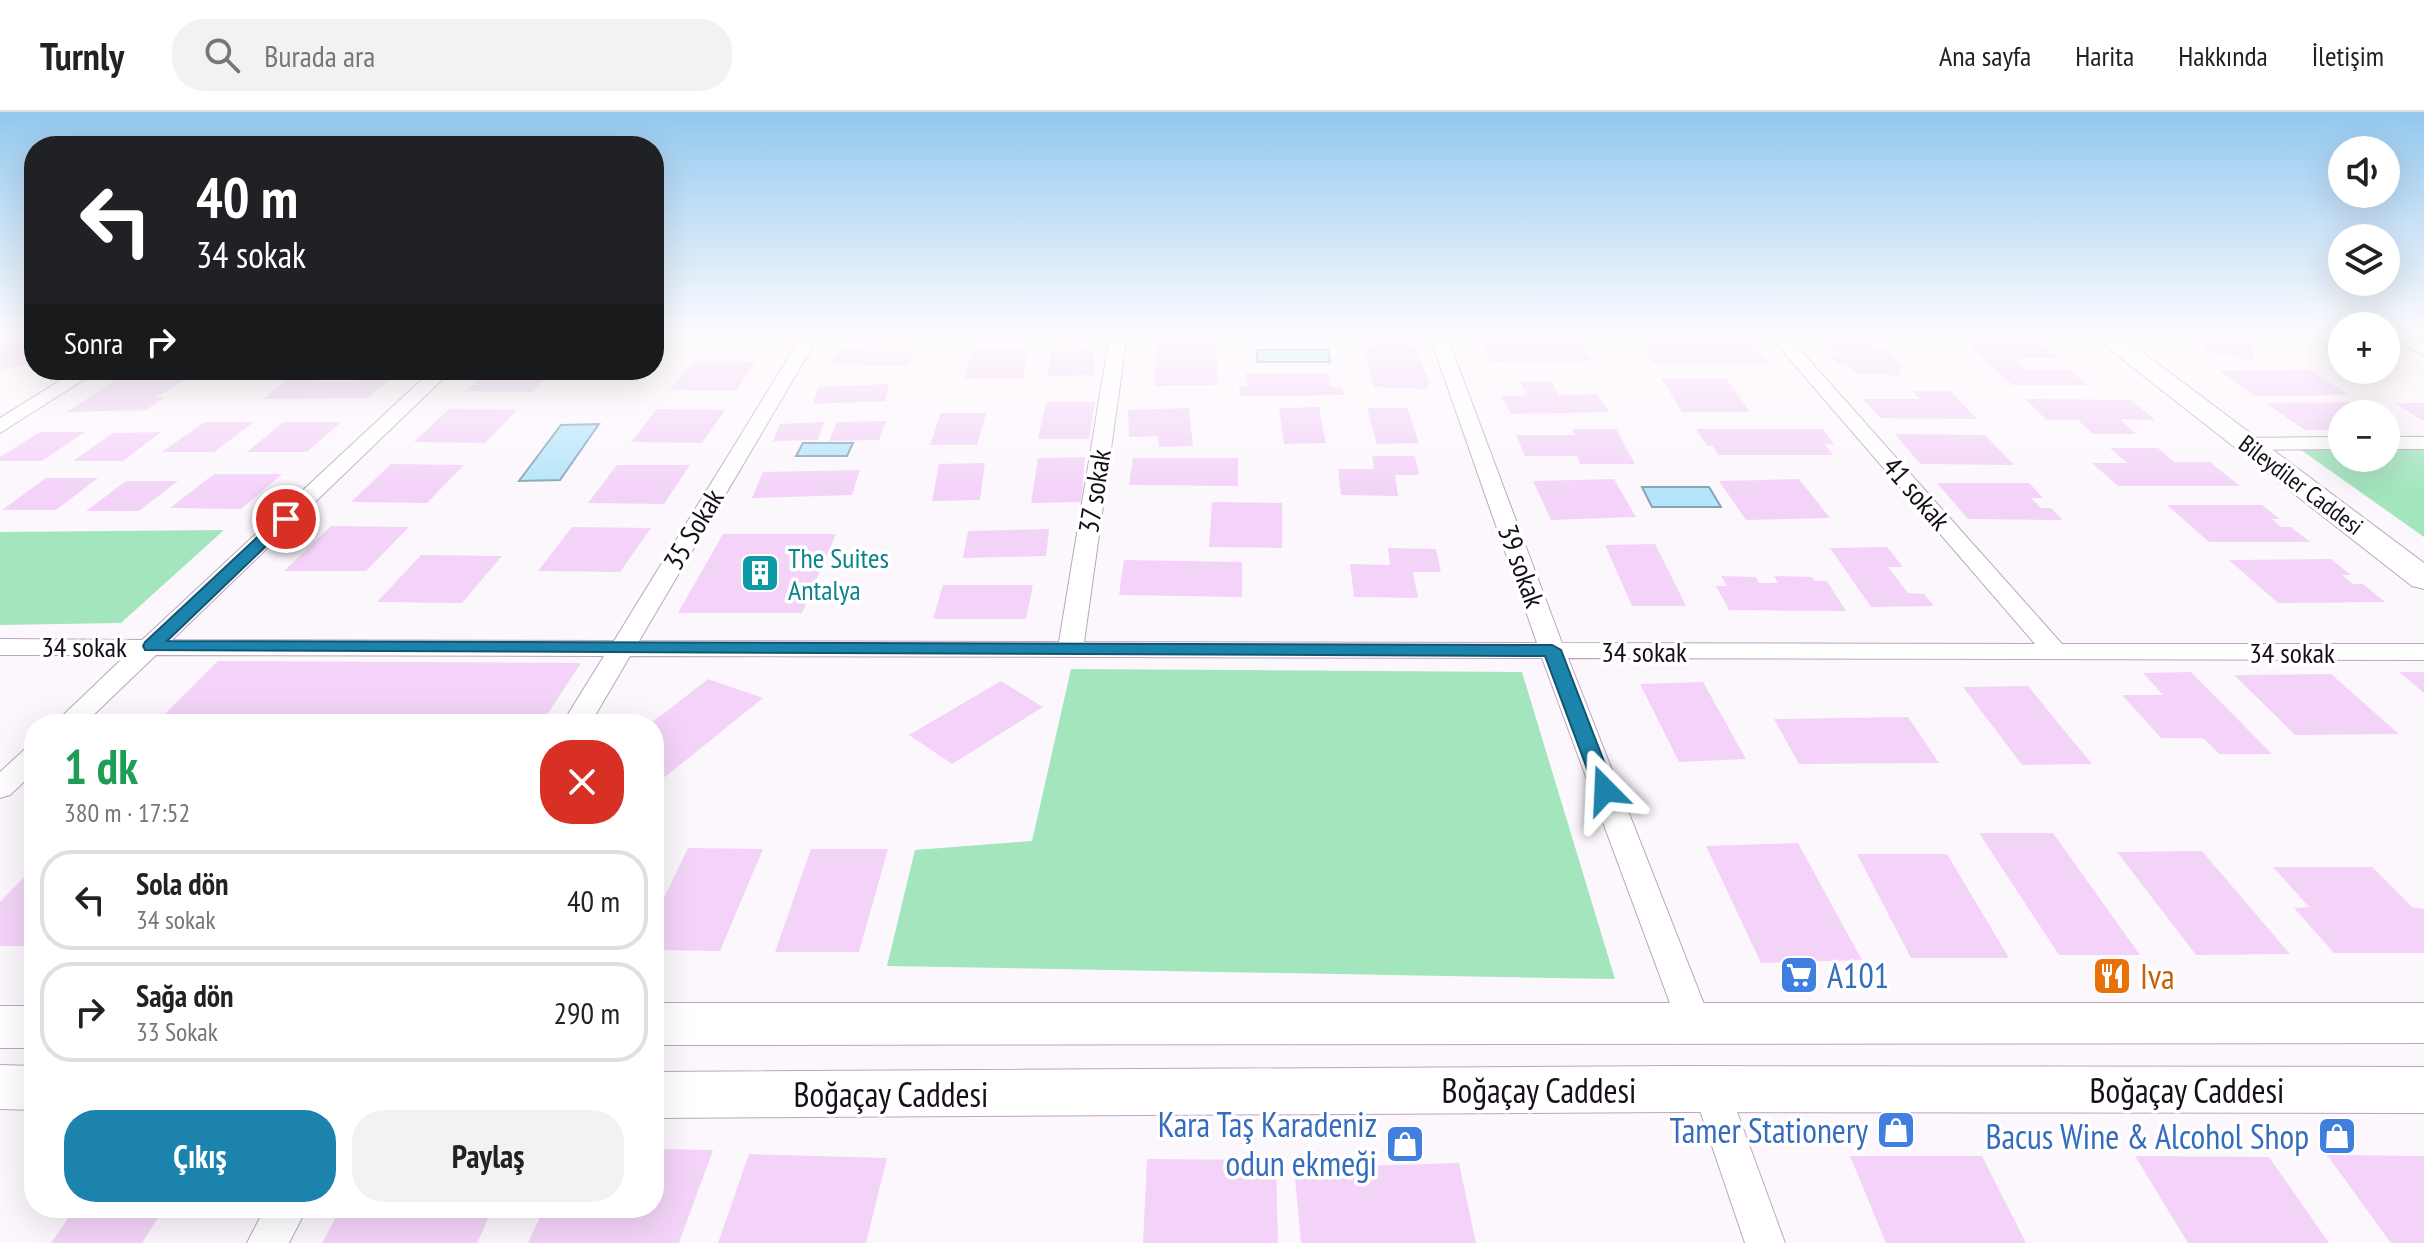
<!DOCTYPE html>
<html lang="tr">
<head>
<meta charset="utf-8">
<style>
	:root { --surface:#fff; --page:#f2f2f2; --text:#222; --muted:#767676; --line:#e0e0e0; --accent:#1c83ad }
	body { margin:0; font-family:"PT Sans Narrow",sans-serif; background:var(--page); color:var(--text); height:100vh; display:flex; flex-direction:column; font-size:30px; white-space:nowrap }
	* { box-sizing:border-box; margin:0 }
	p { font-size:26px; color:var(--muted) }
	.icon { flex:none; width:44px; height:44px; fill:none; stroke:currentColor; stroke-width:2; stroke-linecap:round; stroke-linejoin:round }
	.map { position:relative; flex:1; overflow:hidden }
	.drawer { position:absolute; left:24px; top:602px; width:640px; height:504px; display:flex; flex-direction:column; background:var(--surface); border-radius:32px; box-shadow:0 8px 32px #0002 }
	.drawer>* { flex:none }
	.banner { position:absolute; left:24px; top:24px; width:640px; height:244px; border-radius:32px; box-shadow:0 8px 32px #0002; background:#202124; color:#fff; overflow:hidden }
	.buttons { position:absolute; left:2328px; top:24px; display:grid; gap:16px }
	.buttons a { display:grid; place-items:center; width:72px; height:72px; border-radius:50%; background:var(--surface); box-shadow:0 8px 32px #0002; font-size:40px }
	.pin { position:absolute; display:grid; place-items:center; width:68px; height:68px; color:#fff; margin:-34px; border:4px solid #fff; border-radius:50%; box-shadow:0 2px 8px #0007 }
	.me { position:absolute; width:88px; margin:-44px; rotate:339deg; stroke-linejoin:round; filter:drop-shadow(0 0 6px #0008) }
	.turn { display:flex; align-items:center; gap:28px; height:168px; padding:0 40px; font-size:36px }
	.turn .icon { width:104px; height:104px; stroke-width:2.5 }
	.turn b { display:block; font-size:56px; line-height:68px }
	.then { display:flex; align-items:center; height:76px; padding:0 40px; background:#0003; gap:16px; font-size:30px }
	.round { display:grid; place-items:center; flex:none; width:84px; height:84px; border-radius:32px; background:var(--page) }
	.headline { display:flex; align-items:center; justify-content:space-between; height:136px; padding:0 40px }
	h1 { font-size:48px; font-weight:700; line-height:60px; color:#1e9e55 }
	.button { display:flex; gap:16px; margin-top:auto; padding:16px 40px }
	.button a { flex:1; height:92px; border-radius:32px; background:var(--accent); color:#fff; font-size:32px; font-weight:700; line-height:92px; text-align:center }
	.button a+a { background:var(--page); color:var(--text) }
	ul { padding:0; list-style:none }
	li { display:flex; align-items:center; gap:24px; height:100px; margin:0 16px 12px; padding:0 24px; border:4px solid var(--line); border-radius:32px }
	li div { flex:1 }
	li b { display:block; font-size:30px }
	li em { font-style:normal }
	header { display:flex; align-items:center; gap:48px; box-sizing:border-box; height:112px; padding:0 40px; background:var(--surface); border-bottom:2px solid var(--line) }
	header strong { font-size:38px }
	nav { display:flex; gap:44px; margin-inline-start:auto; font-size:28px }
	.search { width:560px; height:72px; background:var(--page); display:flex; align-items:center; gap:20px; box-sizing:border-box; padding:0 28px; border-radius:32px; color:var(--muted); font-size:30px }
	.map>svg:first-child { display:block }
	.green { fill:#a3e6be }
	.water { fill:#b4e5fa; stroke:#85a4b6; stroke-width:2 }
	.building { fill:#f3d4f8 }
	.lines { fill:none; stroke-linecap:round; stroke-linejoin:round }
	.street-casing { stroke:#bda4c1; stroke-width:2 }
	.secondary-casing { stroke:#bda4c1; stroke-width:2 }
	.street { fill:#fff; fill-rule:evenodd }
	.secondary { fill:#fff; fill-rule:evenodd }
	.route { fill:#1c83ad; stroke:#125570; stroke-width:2 }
	.labels { text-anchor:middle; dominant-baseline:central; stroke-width:7; stroke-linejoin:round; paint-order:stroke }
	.far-street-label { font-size:24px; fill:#160e18; stroke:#fff }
	.street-label { font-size:28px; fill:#160e18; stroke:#fff }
	.culture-label { font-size:28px; fill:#0d838f; stroke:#fff; text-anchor:start }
	.near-shop-label { font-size:34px; fill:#366cbe; stroke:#fff; text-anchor:end }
	.near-food-label { font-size:34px; fill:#c56008; stroke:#fff; text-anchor:start }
	.near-street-label { font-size:34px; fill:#160e18; stroke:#fff }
</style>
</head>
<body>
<header>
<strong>Turnly</strong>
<div class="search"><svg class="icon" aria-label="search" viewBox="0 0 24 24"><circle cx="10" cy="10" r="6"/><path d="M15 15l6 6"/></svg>Burada ara</div>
<nav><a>Ana sayfa</a><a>Harita</a><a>Hakkında</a><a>İletişim</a></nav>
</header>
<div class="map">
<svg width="2424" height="1131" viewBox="0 0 2424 1131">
	<rect width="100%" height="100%" fill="#fcf7fd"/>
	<path class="green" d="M2424 336V425L2301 338 2342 337V346H2386V337Z
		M224 418 121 511 0 513V420Z
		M1071 557 1522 560 1615 867 887 854 915 738 1032 729Z"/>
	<path class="water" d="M1257 238H1328L1330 250H1257Z
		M599 312 560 368 519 369 561 313Z
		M803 331H853L847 344H796Z
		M1642 375H1709L1721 395H1652Z"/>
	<path class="building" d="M2176 222H2218L2255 230 2253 249 2202 239 2204 229Z
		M2294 222 2342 224V243L2322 239V228Z
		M25 228 29 233 34 232V240L25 245 26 252 3 258 0 254V234Z
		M1579 228 1591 249 1490 250 1481 229Z
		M1408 230 1409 234H1415L1430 272H1427L1428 277 1374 275 1362 235Z
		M1839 230H1868L1872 234 1886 237 1905 257H1899L1902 261H1898L1901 264 1856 261 1846 251 1837 252 1829 243H1837L1829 234H1843Z
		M1645 231H1746L1752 239H1759L1768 251H1652L1644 240H1650Z
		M1216 232 1218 273 1155 274 1156 233Z
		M1967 232H2041L2059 246H2015L2028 258H2070L2088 273H2012Z
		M1029 237 1023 267H964L973 238Z
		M839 238 914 239 906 254 829 252Z
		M1095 238 1094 263 1048 264 1051 239Z
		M693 249 756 250 736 279 670 278Z
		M489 258H554L533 280 466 279Z
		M2310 258 2349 283 2255 284 2219 259Z
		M1246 261H1328L1331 275H1342L1344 283 1240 284 1239 275H1247Z
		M179 263 175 266H189L156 285H164L146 298 67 300 121 264Z
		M365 263H394L368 286 263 287 291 265 323 264 316 270H357Z
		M1661 266H1726L1750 300H1682Z
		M1551 269 1559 283 1597 282 1609 300 1511 302 1501 284 1527 283 1520 270Z
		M889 272 885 289 813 292 818 275Z
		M1912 279H1950L1977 307 1880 306 1863 287H1920Z
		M2025 287 2131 288 2155 308 2120 307 2136 322H2093L2078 308H2047Z
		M1046 290H1095L1089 327H1038Z
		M2360 290 2379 302H2342V318H2305L2265 291Z
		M2395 291H2424V309Z
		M1319 295 1326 331 1284 332 1279 296Z
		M1189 296 1193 334 1159 335 1158 324 1129 325 1128 298Z
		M1367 296H1407L1419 331 1377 332Z
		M449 297 517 298 485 331 414 330Z
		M657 297 725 298 702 331 631 330Z
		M941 301H986L977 333H930Z
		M886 309 879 328 829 329 837 310Z
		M204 310H254L214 340H162Z
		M283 310H341L307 340H247Z
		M824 310 818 328 773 329 780 312Z
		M1572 317H1616L1635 352H1580L1577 344H1525L1516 323H1575Z
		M1696 317H1823L1834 332H1825L1833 343H1718L1713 334H1707Z
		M40 320H85L42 349H0V345Z
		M161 320 123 349H73L113 321Z
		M1895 322 1985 323 2014 353 1920 352Z
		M2110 336H2158L2174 350H2210L2240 374H2118L2092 351H2127Z
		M1372 344H1415L1419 363H1395L1398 384 1341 383 1338 357H1374Z
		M1085 345 1081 390 1031 391 1038 346Z
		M1133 346H1238V374L1129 373Z
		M985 351 980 388 932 389 939 352Z
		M391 352 464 353 427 391 351 390Z
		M617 353H690L664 392 588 391Z
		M860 358 852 383 752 386 763 360Z
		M214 362H282L241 397 170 396Z
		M46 366H98L56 398H2Z
		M1614 367 1636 405 1551 408 1533 369Z
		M1799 367 1830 406 1746 408 1719 369Z
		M126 369H178L139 399H86Z
		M1937 371H2029L2043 386H2031L2041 396H2051L2063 408 1968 407Z
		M1212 390 1282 391V436L1209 435Z
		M2167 393H2262L2280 407H2272L2281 415H2291L2310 430H2209Z
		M331 414 409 415 366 459H284Z
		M572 415 651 416 620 460 538 459Z
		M1049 417 1046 444 963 446 968 419Z
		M723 422H836L802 501H678Z
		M1655 432 1686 494H1632L1605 433Z
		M1887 435 1903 455H1888L1908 481 1924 482 1934 494 1871 495 1830 436Z
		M1388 436 1436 437 1441 460H1413L1418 486 1354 485 1350 452 1390 453Z
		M421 443 502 444 462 491 377 490Z
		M2331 447 2351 463H2342L2353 472H2363L2385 490 2278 491 2229 448Z
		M1124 448 1242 450V485L1119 483Z
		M1721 464 1756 465 1759 471H1778L1774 464 1812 465 1815 469H1827L1846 499 1729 498 1716 474H1727Z
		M943 473H1033L1026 507H933Z
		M218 549 581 551 541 612H155Z
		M2191 560 2272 642H2219L2203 626H2161L2122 583H2163L2143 561Z
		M2399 560H2424V581Z
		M2331 562 2399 622 2295 623 2234 563Z
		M708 567 763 586 665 665 654 661V612H650Z
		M1001 569 1043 595 952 652 909 623Z
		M1703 570 1746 647 1679 650 1640 572Z
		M2028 574 2092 652 2022 653 1963 575Z
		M1908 605 1939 651 1799 652 1774 607Z
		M1979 721H2053L2140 843H2059Z
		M1798 731 1862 848 1761 851 1706 734Z
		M688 736 763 737 720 839 654 838V806Z
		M811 737H888L859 840H775Z
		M2202 739 2290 842 2196 843 2117 740Z
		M1857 742H1947L2009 846H1911Z
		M2273 755H2372L2412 795 2424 797V841H2334L2294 796 2309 795Z
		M31 758H34V834H0V790Z
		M654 1037 713 1038 679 1131H528L544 1096H654Z
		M749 1042 887 1046 866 1131H718Z
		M2327 1043 2424 1044V1131H2391Z
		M1850 1044H1982L2026 1131H1886Z
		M2135 1044 2269 1045 2329 1131H2188Z
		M1147 1047 1276 1048 1278 1131H1143Z
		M1459 1051 1476 1131H1301L1294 1056Z
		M75 1096H164L142 1131H51Z
		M341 1096H493L477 1131H322Z"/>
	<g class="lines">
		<g class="street-casing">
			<path id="street" d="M654 222H744L735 227H654Z
				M803 222H820L639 529 1059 530 1110 222H1127L1084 530 1537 531 1429 222H1446L1562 531 2035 532 1768 222H1786L2062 532H2424V548L1568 546 1711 910 1706 920 1694 924 1682 920 1677 910 1542 546 630 544 590 612H562L604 544 156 543 84 612H54L126 543H0V527L142 528 432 258H452L172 528 614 529Z
				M2386 222H2407L2424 231V243Z
				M77 258H99L0 321V306Z
				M2342 325V337L2247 338 2237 332 2247 326Z
				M2386 325H2424V337H2386Z
				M34 635V660L10 683 0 686V660L24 638Z
				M1711 963 1724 967 1729 978 1785 1131H1745L1693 978 1698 967Z
				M265 1096H307L289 1131H247Z"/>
		</g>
		<g class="secondary-casing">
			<path id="secondary" d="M2090 222H2118L2424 451V477L2412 474Z
				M654 891H2424V931L654 933Z
				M0 894H34V936H0Z
				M0 953 34 954V998L0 997Z
				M1676 954 2424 955V1001L1676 1000 654 1006V960Z"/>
		</g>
		<use href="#street" class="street"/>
		<use href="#secondary" class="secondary"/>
	</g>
	<linearGradient id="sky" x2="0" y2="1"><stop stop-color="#93c8ef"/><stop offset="0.58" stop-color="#fefbfe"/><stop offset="1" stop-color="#fefbfe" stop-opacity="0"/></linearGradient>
	<rect width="2424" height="380" fill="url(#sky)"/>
	<path class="route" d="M286 402 291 403V410L167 529 1552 533 1561 538 1615 678 1605 684 1595 678 1545 544 145 538 143 534 145 530 281 403Z"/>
	<defs>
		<g id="building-square" transform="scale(2)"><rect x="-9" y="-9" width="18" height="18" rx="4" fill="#0f9aa8" stroke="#fff"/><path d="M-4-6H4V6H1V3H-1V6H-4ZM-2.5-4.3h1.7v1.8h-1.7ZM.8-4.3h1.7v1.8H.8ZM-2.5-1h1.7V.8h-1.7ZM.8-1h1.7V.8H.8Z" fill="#fff"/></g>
		<g id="supermarket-square" transform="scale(2)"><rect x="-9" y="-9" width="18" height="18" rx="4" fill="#3f7fe0" stroke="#fff"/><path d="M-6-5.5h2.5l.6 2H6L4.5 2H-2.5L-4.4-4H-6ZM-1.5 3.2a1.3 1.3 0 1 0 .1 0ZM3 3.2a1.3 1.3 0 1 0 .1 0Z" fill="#fff"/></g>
		<g id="restaurant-square" transform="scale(2)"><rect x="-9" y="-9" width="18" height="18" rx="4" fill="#e8710a" stroke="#fff"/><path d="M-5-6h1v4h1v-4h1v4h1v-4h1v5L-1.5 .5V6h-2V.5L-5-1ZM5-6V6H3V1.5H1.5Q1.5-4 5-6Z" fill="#fff"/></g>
		<g id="shop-square" transform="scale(2)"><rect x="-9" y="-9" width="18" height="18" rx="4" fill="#3f7fe0" stroke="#fff"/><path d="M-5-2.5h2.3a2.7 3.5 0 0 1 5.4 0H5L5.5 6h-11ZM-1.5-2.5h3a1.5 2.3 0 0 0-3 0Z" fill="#fff"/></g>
	</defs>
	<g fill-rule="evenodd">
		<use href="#building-square" x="760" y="461"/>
		<use href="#supermarket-square" x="1799" y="863"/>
		<use href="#restaurant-square" x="2112" y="864"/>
		<use href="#shop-square" x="1896" y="1018"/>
		<use href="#shop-square" x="2337" y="1024"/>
		<use href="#shop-square" x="1405" y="1032"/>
	</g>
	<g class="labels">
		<g class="far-street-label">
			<text transform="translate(2301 373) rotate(37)">Bileydiler Caddesi</text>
		</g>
		<g class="street-label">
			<text transform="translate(1094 379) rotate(-81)">37 sokak</text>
			<text transform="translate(1917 381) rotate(49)">41 sokak</text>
			<text transform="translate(693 417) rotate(-59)">35 Sokak</text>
			<text transform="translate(1522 454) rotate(70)">39 sokak</text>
			<text x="84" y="534">34 sokak</text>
			<text x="1644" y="539">34 sokak</text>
			<text x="2292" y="540">34 sokak</text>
		</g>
		<g class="culture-label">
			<text x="788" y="445">The Suites<tspan x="788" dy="32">Antalya</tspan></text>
		</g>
		<g class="near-shop-label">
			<text x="1827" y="863" text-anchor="start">A101</text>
			<text x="1377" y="1012">Kara Taş Karadeniz<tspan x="1377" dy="39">odun ekmeği</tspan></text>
			<text x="1868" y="1018">Tamer Stationery</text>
			<text x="2309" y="1024">Bacus Wine &amp; Alcohol Shop</text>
		</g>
		<g class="near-food-label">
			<text x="2140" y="864">Iva</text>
		</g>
		<g class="near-street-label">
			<text x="1539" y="978">Boğaçay Caddesi</text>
			<text x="2187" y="978">Boğaçay Caddesi</text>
			<text x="891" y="982">Boğaçay Caddesi</text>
		</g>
	</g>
</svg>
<div class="buttons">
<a><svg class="icon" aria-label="sound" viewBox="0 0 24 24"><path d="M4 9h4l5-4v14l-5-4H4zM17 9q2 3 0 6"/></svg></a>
<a><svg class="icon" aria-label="layers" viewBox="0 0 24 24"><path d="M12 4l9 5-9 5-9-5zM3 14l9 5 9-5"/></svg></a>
<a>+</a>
<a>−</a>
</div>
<div class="pin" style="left:286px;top:407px;background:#d93025"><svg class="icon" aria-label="arrive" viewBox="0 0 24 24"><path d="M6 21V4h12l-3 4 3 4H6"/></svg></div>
<svg class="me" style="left:1605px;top:678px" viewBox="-20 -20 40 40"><path d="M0-17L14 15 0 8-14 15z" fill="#1c83ad" stroke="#fff" stroke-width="4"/></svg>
<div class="banner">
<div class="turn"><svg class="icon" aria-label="left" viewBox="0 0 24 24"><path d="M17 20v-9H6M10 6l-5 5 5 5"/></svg><div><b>40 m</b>34 sokak</div></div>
<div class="then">Sonra<svg class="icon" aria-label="right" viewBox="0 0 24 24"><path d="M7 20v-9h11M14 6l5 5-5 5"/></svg></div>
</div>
<section class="drawer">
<div class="headline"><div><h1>1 dk</h1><p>380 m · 17:52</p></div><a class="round" style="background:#d93025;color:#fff"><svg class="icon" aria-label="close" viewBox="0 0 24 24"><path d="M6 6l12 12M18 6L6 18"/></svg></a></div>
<ul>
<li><svg class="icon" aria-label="left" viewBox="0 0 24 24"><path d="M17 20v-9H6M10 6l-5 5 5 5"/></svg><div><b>Sola dön</b><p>34 sokak</p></div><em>40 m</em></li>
<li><svg class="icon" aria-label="right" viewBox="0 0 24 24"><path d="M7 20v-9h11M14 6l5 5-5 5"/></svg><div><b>Sağa dön</b><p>33 Sokak</p></div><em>290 m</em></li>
</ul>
<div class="button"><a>Çıkış</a><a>Paylaş</a></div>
</section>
</div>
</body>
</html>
